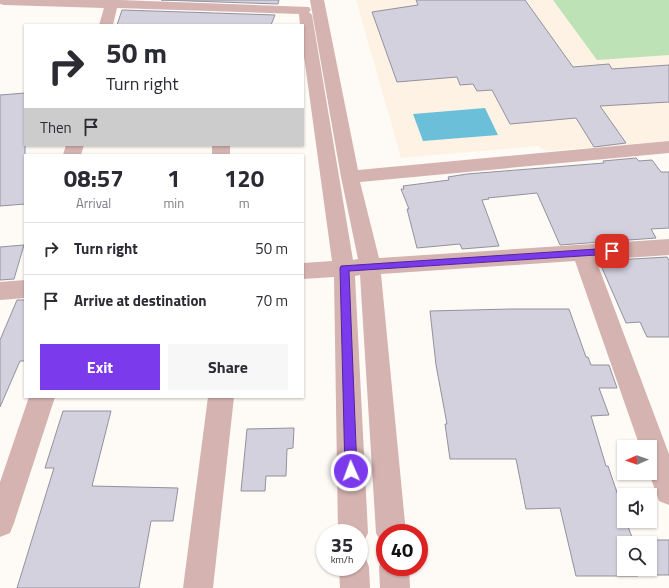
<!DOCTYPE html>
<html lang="en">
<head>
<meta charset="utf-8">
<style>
	:root { --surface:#fff; --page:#f7f7f7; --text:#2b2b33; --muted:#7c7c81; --line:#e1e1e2; --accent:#7c3aed }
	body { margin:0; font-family:"Titillium Web",sans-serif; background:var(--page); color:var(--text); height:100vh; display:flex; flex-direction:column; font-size:15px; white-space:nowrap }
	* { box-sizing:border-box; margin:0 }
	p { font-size:13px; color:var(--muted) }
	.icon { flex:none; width:22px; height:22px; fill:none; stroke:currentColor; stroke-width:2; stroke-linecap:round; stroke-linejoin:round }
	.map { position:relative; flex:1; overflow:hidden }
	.details { position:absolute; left:24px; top:154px; width:280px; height:244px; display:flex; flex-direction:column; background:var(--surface); border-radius:0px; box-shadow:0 1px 3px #0004 }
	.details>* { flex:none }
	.top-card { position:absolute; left:24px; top:24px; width:280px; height:122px; border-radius:0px; box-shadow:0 1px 3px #0004; background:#fff; color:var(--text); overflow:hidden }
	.needle { width:26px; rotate:268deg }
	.controls { position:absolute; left:617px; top:440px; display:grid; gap:8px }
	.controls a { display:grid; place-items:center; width:40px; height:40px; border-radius:0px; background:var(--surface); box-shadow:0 1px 3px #0004; font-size:20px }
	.speed { position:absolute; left:316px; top:524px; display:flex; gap:8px; font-size:20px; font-weight:700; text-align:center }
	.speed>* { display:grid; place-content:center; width:52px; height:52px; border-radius:50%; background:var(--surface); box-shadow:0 1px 3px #0004; line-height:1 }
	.speed small { font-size:10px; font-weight:400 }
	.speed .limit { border:6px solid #d22; background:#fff; color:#111 }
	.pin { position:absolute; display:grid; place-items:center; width:34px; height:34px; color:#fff; margin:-17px; border-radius:8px; box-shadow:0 2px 6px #0006 }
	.me { position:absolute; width:44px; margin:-22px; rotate:358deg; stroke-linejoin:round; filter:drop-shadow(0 0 3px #0008) }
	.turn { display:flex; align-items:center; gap:14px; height:84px; padding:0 16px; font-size:18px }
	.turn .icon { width:52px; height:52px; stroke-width:2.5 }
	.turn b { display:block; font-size:28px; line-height:34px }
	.then { display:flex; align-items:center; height:38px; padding:0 16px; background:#0003; gap:8px; font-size:15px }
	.eta { display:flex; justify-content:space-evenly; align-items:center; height:68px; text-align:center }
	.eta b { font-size:24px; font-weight:700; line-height:28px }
	.action { display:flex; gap:8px; margin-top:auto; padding:8px 16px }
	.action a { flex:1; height:46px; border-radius:0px; background:var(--accent); color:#fff; font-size:16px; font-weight:700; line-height:46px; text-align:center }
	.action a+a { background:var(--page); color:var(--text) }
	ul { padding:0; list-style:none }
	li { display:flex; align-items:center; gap:12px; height:52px; padding:0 16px; border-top:1px solid var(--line) }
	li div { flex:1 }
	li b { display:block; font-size:15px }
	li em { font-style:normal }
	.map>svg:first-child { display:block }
	.built { fill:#fdf2e4 }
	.green { fill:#bce2b6 }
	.water { fill:#6cbfd9 }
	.building { fill:#d3d1de; stroke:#93919d; fill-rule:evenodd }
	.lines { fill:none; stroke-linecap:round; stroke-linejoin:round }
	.minor { fill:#d5b3b0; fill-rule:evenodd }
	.route { fill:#7c3aed; stroke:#51269a }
</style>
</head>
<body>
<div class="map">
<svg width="669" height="588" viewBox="0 0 669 588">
	<rect width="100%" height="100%" fill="#fefbf6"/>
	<path class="built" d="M356 0H669V141L547 151 537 146 401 158Z"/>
	<path class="green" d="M553 0H669V55L597 60Z"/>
	<path class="water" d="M485 108 498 135 423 141 413 114Z"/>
	<path class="building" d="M161 0H279L278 4Z
		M416 0H525L573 67 609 64 612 69 669 65V102L600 106 626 143 594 147 576 118 510 124 492 90 477 91 473 84 460 85 457 77 397 82 372 12 418 5Z
		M122 10 275 15 271 25H117Z
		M25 93V204L0 206V95Z
		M636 158 639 161 652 160 661 172H669V228L651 229 656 238 560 245 537 193 488 198 489 199 482 200 499 246 462 249 460 244 417 248 407 209H409L401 189H404L403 186 449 180 448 177 467 174 604 163 603 161Z
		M24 245 14 279 0 280V247Z
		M667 257 669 260V337H647L640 322 626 323 599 261Z
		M17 300H25V361H20L0 407V340Z
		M511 309H569L586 357H588L591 365H609L617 388H599L609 415 591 416 606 466H608L624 513V521H626L633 540H669V575H638V576H576L560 508 526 509 516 459H450L445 424H447L436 365 430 311ZM624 543H650V569H624Z
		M63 411H111L92 486 178 488 173 521H151L139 588H17L54 468H45Z
		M294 428 293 448 287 449 286 476H266L265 491H241L247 429Z"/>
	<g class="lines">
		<path class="minor" d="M0 0H120L309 7 311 10 309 12 312 15 353 260 358 259 341 177 310 0H324L358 170 669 141V153L360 182 379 258 669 239V255L596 260 669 454V505L659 501 649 473H650V447H640L575 261 381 274 406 533H385V545L381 543 376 533 360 275 355 276 368 533 363 543 359 545V533H338L334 277 303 279V263L332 261 303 49V25H300L299 14 117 8 113 25H99L104 8 4 5 0 4Z
			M66 145H84L81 155H63Z
			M212 145H230V155H212Z
			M25 280V298L0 300V282Z
			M29 397H55L14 523 10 533 0 537V482Z
			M208 397H234L213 588H183Z
			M359 554 365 556 369 567 370 588H340L339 567H359Z
			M383 556H385V567H409L410 588H380L379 567Z"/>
	</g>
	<path class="route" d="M612 248 616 251 612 254 349 271 357 471 355 475 351 476 347 475 345 471 340 268 341 266Z"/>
</svg>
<div class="controls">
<a><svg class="needle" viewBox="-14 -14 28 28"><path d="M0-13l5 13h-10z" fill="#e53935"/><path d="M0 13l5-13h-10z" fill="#7c7c81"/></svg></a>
<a><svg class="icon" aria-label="sound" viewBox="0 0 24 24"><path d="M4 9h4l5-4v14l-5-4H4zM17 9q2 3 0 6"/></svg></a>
<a><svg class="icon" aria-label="search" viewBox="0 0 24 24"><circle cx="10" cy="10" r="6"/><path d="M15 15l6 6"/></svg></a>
</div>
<div class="speed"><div>35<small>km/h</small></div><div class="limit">40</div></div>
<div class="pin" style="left:612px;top:251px;background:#d93025"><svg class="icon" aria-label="arrive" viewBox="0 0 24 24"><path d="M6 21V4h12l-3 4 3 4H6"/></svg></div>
<svg class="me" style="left:351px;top:471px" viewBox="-20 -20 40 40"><circle r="17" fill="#7c3aed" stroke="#fff" stroke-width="3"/><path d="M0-11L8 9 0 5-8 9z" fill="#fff"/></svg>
<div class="top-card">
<div class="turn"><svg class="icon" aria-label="right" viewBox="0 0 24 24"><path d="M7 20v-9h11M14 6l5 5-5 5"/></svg><div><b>50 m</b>Turn right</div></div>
<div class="then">Then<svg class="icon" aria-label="arrive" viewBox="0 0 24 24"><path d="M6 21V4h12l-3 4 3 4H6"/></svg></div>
</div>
<section class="details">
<div class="eta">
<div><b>08:57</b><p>Arrival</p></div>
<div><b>1</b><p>min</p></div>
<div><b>120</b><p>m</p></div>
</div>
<ul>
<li><svg class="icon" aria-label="right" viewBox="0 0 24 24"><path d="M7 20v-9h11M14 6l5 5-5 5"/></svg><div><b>Turn right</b></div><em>50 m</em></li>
<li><svg class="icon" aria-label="arrive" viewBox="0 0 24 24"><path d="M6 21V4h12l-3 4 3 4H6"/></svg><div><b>Arrive at destination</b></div><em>70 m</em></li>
</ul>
<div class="action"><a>Exit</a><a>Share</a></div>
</section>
</div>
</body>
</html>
